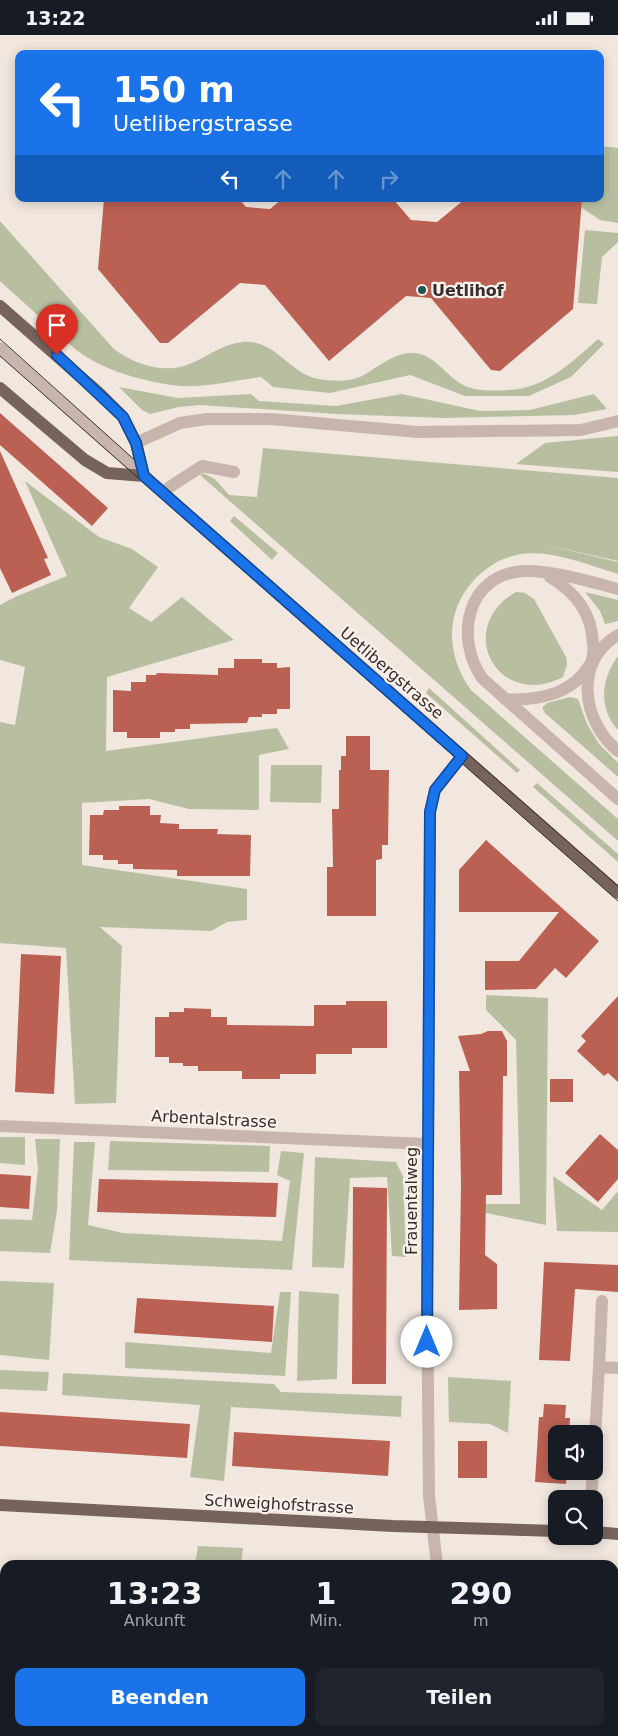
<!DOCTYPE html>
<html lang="de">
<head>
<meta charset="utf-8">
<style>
	:root { --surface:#171b24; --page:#20242c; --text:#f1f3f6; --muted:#9ea1a6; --accent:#1a73e8 }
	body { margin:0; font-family:"DejaVu Sans",sans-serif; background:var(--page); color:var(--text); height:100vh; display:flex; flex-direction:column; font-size:19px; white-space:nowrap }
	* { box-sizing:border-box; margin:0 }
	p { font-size:16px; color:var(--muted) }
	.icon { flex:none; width:28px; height:28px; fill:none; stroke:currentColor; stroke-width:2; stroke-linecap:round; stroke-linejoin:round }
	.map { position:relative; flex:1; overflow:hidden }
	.panel { position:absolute; left:0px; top:1525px; width:619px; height:176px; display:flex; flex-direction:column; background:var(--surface); border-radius:15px 15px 0 0; box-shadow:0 2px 12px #0003 }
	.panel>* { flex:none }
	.banner { position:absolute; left:15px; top:15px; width:589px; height:152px; border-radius:10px; box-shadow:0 2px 12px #0003; background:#1a73e8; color:#fff; overflow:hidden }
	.controls { position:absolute; left:548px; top:1390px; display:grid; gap:10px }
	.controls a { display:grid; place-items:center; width:55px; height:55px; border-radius:10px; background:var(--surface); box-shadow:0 2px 12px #0003; font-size:25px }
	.pin { position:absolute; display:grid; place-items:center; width:42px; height:42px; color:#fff; margin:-51px -21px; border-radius:50% 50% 50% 0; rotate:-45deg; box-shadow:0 0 5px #0007 }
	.pin .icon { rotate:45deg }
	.me { position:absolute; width:55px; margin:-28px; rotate:0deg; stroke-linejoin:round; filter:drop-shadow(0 0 4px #0008) }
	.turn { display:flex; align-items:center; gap:18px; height:105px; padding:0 15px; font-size:22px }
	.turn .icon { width:65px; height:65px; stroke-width:2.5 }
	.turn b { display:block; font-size:35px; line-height:42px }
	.lanes { display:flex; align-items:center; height:48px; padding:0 15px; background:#0003; justify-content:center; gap:25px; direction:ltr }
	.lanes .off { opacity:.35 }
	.eta { display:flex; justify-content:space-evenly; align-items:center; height:85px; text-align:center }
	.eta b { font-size:30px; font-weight:700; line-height:35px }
	.cta { display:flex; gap:10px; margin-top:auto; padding:10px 15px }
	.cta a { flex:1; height:58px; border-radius:10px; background:var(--accent); color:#fff; font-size:20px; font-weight:700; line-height:58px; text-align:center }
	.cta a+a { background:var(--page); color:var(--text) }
	.status { display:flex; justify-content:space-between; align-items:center; height:35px; padding:0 25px; background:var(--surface); direction:ltr }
	.status svg { height:14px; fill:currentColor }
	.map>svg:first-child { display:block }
	.green { fill:#b8bfa1 }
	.building { fill:#bb6153 }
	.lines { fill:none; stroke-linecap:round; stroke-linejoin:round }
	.minor { stroke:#c8b6ac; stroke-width:12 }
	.major { stroke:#77635d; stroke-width:12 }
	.tram { stroke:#372d2a; stroke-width:1 }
	.route-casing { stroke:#114b97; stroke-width:12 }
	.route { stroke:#1a73e8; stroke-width:9 }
	.poi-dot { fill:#245552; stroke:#f9f1ec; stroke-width:2 }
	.labels { text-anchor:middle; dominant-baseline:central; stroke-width:4.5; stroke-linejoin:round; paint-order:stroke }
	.poi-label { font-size:16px; font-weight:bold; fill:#372d2a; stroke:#f9f1ec; text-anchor:start }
	.street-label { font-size:16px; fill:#372d2a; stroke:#f9f1ec }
</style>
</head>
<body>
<div class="status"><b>13:22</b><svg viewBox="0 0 49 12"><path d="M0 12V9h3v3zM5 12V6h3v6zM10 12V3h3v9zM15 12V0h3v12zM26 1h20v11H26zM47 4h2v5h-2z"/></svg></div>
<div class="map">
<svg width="618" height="1701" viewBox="0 0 618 1701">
	<rect width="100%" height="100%" fill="#f1e7df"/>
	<path class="green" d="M600 111 618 113V188L600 185 581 172 582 164H600Z
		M0 186 113 313C131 328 160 338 184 331 204 325 220 309 243 307 276 304 289 339 319 344 331 346 348 347 360 342 376 334 391 319 410 318 436 316 448 347 471 353 481 356 498 356 508 355 545 354 573 326 598 304L604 309 571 342 529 361H465L410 340 330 358 273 352 261 342C239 345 200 353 180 351 145 347 103 336 75 314L0 246Z
		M585 195 618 198V207L602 222 597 269 578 268Z
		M119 352 178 363 251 359 259 366 336 371 402 359 480 376 530 375 594 359 607 374 574 380 443 383 337 379 200 370 179 372 150 379 142 375Z
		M618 401V437L516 429 545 408Z
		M263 413 618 443V526L542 509 618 527V539C587 530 553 515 521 519 503 522 487 531 475 544 444 577 446 620 471 655L618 784V806L200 440 203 438 215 444 229 460 257 462Z
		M25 446 99 502 132 514 158 532 129 573 151 587 182 562 234 605 107 642 106 716 277 693 289 714 259 720V775L189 774 149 764 82 768V830L247 854V885L227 887 211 896 100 892 122 911 116 1068 75 1069 66 913 0 908V687L15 690 25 632 0 625V570L15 562 67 541Z
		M234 481 278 518 272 525 230 486Z
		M516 557 525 558 534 564 566 622 567 629 563 642C498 676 453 593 516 557Z
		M585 557 618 565V586L605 589 600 576Z
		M618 621V695C598 673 601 644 618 621Z
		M429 653 520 735 517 738 426 658Z
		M570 662 578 664 587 689 599 709 618 728V742L545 678 542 673 547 668Z
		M271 730H322L321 768 270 767Z
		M537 748 618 819V827L533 752Z
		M486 960 548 963 546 1190 476 1176 477 1169H520L516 1005 486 975Z
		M0 1102H25V1130L0 1128Z
		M35 1104H60L57 1176 50 1218 0 1216V1184L32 1185 38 1134Z
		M110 1106 270 1111 269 1137 108 1135Z
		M74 1107H95L88 1190 123 1198 282 1206 290 1146 277 1140 281 1116 304 1118 292 1235 69 1225Z
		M315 1122 396 1127 403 1141 406 1222 392 1221 387 1142 350 1143 344 1233 312 1232Z
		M553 1141 602 1175 618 1156V1197L557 1196Z
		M0 1246 54 1248 49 1325 0 1320Z
		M299 1256 339 1259 337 1344 297 1346Z
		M280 1257H291L285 1341 125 1333V1307L271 1318Z
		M0 1335 49 1337 47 1356 0 1354Z
		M63 1338 274 1349 281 1357 402 1361 401 1382 231 1372 224 1446 190 1442 200 1370 62 1360Z
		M448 1342 511 1346 508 1398 490 1389 449 1387Z
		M198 1511 243 1513 241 1530H195Z
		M618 1665V1701H541L539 1696H614V1666Z"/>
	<path class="building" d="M104 164H239L246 172 270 174 282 164H393L411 185 437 187 465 164H582L573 274 500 336 491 335 431 263 406 261 329 326 265 250 240 248 168 308H160L98 234Z
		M0 378 108 473 92 491 0 410Z
		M0 416 48 523 44 524 51 540 12 558 0 533Z
		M234 624H262V628H277V633L290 632V674H277V679H262V682H249L247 688 190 689V694H175V697H160V703H127V697H113V655L131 656V647H146V640H156L157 638 218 640V633H234Z
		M346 701H370V735H389L388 810H382V824L376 825V881H327V832H333L332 774H339V735H341V721H346Z
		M119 771H150V780H161L160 788 179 789V794H218L217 799 251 800 250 841H177V835L133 834V829H118V825H103V820H89L90 780H103L104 775H119Z
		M486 805 599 906 566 943 555 933 536 954 485 955V926H519L559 877H459V835Z
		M21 919 61 921 54 1059 15 1057Z
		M618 961V1047L608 1038 604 1041 577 1016 586 1006 581 1001Z
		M346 966H387V1013H352V1019H316V1039H280V1044H242V1036H198V1031H183V1028H169V1022H155V982H169V977H184V973L211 974V982H227V990L314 991V970H346Z
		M488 996H502L507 1006V1041H503L502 1160H486L485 1220 497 1229V1274L459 1275 461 1150 459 1036H470L458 1001 481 999Z
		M550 1044H573V1067H550Z
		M600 1099 618 1115V1144L598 1167 565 1138Z
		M0 1139 31 1141 29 1174 0 1172Z
		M99 1144 278 1148 276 1182 97 1177Z
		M353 1152 387 1153 386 1349H352Z
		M544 1227 618 1230V1257L575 1254 570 1326 539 1325Z
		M137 1263 274 1271 272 1307 134 1298Z
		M544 1369 566 1370 565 1383H570L569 1399H556V1436H567L566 1449 535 1447 539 1382H543Z
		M0 1377 190 1389 187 1423 0 1411Z
		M234 1397 390 1406 388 1441 232 1431Z
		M458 1406H487V1443H458Z"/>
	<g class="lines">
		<path class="minor" d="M0 313 144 441
			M136 408 180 388 207 384H271L418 397 581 395 618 386
			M162 457 202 431 234 437
			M618 554C592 547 550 535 524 536 467 539 454 602 482 643L618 764
			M618 600C573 626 582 687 618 716
			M505 664C536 666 571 660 589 631 593 626 594 615 593 609 592 578 576 558 550 542
			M0 1091 427 1109
			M599 1332 602 1266
			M594 1421 599 1332 618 1333
			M591 1464 593 1436
			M437 1530 429 1461 427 1250 430 777 435 755 462 721
			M0 1631H5
			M458 1696 459 1701"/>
		<path class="major" d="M0 271 99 358 123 382 136 408 144 441 618 858
			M0 353 85 425 107 438 144 441
			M0 1470 393 1491 556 1496
			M594 1497 618 1499"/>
		<path class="tram" d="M0 304 197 481 618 851
			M0 321 618 866"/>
	</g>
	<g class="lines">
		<g class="route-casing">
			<path id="route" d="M57 320 123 382 136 408 144 441 462 721 435 755 430 777 427 1307"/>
		</g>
		<use href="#route" class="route"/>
	</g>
	<circle class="poi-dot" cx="422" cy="255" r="5"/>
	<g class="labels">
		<g class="poi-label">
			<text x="432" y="255">Uetlihof</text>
		</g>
		<g class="street-label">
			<text transform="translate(392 638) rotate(41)">Uetlibergstrasse</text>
			<text transform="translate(214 1084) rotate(3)">Arbentalstrasse</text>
			<text transform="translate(411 1166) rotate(-90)">Frauentalweg</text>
			<text transform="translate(279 1469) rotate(3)">Schweighofstrasse</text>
		</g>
	</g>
</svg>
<div class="controls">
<a><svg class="icon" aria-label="sound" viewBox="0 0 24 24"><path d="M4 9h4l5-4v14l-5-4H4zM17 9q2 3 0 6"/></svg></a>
<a><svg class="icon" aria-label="search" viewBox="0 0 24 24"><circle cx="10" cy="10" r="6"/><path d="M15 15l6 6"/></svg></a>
</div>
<div class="pin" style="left:57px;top:320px;background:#d93025"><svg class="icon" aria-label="arrive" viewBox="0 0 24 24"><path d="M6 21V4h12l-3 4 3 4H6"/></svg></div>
<svg class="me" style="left:427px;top:1307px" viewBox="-20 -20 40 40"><circle r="19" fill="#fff"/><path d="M0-13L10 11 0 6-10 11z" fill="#1a73e8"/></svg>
<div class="banner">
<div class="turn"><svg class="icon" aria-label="left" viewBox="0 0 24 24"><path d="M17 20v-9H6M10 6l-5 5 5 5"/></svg><div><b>150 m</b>Uetlibergstrasse</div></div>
<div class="lanes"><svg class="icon" aria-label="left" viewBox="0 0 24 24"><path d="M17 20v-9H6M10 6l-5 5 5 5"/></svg><svg class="icon off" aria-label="ahead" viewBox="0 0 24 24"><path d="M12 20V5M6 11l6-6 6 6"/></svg><svg class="icon off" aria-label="ahead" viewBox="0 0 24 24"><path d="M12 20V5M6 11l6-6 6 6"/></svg><svg class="icon off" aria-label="right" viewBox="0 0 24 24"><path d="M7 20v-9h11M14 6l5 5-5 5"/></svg></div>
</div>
<section class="panel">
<div class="eta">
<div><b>13:23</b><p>Ankunft</p></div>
<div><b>1</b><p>Min.</p></div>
<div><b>290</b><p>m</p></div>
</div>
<div class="cta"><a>Beenden</a><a>Teilen</a></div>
</section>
</div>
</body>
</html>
